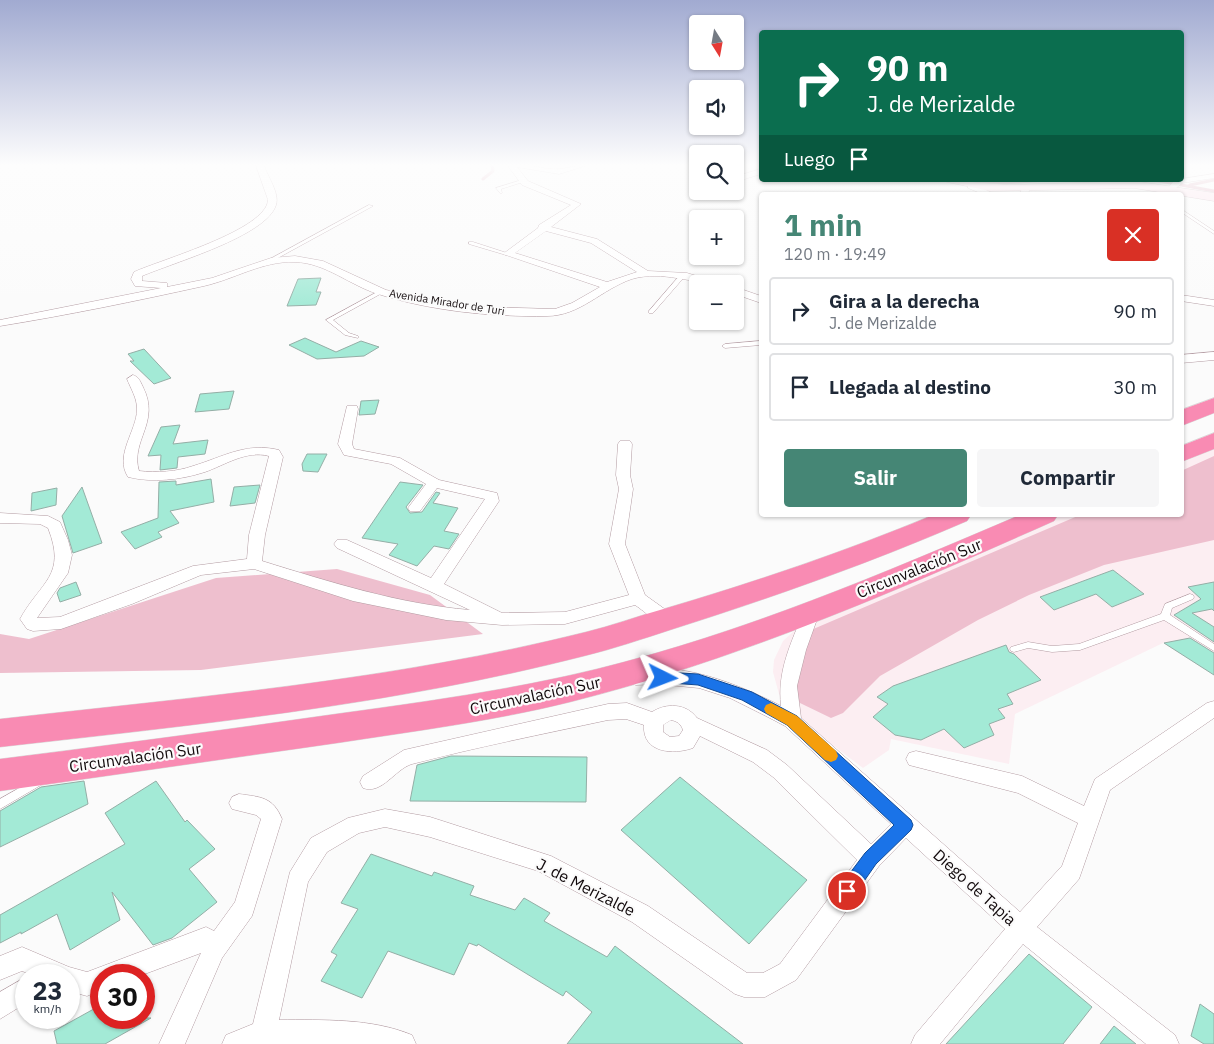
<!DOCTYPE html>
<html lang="es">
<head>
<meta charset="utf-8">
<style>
	:root { --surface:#fff; --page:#f6f6f7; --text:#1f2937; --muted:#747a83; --line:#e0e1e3; --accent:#458675 }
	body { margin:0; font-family:"IBM Plex Sans",sans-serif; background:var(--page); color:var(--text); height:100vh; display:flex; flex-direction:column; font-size:19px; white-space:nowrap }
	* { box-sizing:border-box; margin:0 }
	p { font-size:16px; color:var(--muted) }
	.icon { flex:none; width:28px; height:28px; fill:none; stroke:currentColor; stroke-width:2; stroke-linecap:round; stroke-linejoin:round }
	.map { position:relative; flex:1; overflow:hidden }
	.panel { position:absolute; left:759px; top:192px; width:425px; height:325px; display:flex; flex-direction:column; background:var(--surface); border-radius:5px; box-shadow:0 1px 4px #0004 }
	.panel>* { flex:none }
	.guide { position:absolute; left:759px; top:30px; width:425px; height:152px; border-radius:5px; box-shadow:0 1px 4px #0004; background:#0b6e4f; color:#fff; overflow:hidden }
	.needle { width:32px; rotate:169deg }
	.tools { position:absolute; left:689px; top:15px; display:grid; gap:10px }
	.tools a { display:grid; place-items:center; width:55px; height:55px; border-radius:5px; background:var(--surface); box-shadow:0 1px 4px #0004; font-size:25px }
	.speed { position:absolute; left:15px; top:964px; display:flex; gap:10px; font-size:25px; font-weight:700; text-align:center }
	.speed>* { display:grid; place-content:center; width:65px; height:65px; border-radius:50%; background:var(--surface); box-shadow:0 1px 4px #0004; line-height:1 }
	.speed small { font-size:12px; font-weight:400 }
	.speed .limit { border:8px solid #d22; background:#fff; color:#111 }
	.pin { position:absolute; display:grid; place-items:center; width:42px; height:42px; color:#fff; margin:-21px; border:2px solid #fff; border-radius:50%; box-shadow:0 1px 5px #0007 }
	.me { position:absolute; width:55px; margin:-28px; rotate:93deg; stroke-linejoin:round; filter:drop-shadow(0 0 4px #0008) }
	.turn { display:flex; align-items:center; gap:18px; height:105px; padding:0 25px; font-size:22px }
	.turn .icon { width:65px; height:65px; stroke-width:2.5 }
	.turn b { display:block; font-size:35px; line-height:42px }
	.then { display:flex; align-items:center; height:48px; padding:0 25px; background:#0003; gap:10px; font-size:19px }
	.round { display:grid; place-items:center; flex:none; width:52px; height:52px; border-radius:5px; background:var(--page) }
	.summary { display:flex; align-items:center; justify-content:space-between; height:85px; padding:0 25px }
	h1 { font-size:30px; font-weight:700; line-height:38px; color:var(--accent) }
	.button { display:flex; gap:10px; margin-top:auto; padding:10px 25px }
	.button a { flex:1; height:58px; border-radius:5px; background:var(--accent); color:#fff; font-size:20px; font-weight:700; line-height:58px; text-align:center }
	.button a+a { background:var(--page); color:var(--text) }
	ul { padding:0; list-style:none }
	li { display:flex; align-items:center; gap:15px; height:68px; margin:0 10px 8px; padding:0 15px; border:2px solid var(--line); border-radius:5px }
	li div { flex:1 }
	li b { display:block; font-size:19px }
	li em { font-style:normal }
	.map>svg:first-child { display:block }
	.built { fill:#fceef2 }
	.green { fill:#eebfce }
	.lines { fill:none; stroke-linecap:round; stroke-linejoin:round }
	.stream { stroke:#d79baf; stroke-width:3 }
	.building { fill:#a3ead6; stroke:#94aea6 }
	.lane-casing { stroke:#b39ba2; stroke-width:1 }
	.street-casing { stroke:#b39ba2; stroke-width:1 }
	.secondary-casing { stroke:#b39ba2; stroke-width:1 }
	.highway-casing { stroke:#d9d8d8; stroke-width:1 }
	.lane { fill:#fff; fill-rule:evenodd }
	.street { fill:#fff; fill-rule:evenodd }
	.secondary { fill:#fddce8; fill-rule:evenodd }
	.highway { fill:#f98bb3; fill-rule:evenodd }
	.route { fill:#1a73e8; stroke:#114b97 }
	.slow { fill:#f59e0b }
	.labels { text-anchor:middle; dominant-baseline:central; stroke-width:4.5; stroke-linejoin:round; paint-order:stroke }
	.far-street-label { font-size:11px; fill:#120a0c; stroke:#fbfbfb }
	.near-street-label { font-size:16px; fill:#120a0c; stroke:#fbfbfb }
</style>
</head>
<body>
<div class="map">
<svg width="1214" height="1044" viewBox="0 0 1214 1044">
	<rect width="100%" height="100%" fill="#fbfbfb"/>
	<path class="built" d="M1214 448V675L1163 643 1015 714 1009 764 891 739 889 750 863 768 802 722 788 709 779 694 773 672 774 660 783 641 796 629 1061 515H1181V463Z"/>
	<path class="green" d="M1214 456V540L1104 565 1029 595 978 620 880 676 843 713 831 718 800 703 785 675 804 633 1080 515H1181V471Z
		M337 569 430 595 483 634 201 670 0 673V634L29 639 216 578Z"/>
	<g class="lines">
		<path class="stream" d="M483 179 493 171 492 165
			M973 180 1005 183 1044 180
			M1154 180 1214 191
			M1190 185 1214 180"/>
	</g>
	<path class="building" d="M321 278 316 292H321L316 305 287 306 298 279Z
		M305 338 336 352 361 341 379 347 364 356 317 359 289 345Z
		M144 349 171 378 154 384 130 361H134L128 354Z
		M234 391 229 409 195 412 200 394Z
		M379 400 375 414 359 415 361 401Z
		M180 425 173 444 208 440 205 454 178 457 177 468 160 470 161 455 148 456 161 427Z
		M307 454H327L318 472 303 471 302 464Z
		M211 479 214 502 170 511 179 523 158 532 162 537 135 549 121 532 158 518 159 482 176 481V485Z
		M400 482 423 485 406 507 410 513 422 512 436 492 440 493 433 503 458 508 444 531 459 534 449 549 434 546 417 566 389 555 398 544 362 538Z
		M260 485 255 503 230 506 234 487Z
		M82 487 102 543 73 553 62 516Z
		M57 488 56 505 31 511 32 493Z
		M1113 570 1144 594 1112 607 1096 594 1054 610 1040 597Z
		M76 582 81 595 60 602 57 593 60 588Z
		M1214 582V611L1212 609 1192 613 1214 627V642L1174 615 1201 599 1188 587Z
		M1190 638 1214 653V675L1164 643Z
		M1006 645 1009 652 1014 654 1041 680 1007 694 1013 704 998 709 1005 718 989 724 994 735 964 748 944 729 921 740 895 735 873 717 888 704 877 697 893 686Z
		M451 756 587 757 586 802 410 801 417 765Z
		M680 777 807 880 749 944 621 830Z
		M84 781 88 804 0 847V811L41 787Z
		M156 781 185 822 187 820 215 849 189 869 217 902 172 938 153 945 112 892 120 920 70 950 57 914 21 934V932L0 943V915L125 844 105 813Z
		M371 854 432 876 434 872 474 886 470 895 515 910 524 898 550 913 544 921 607 957 615 946 743 1044H567L592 1012 566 991 563 996 478 944 477 946 469 943 454 975 388 951 362 998 321 981 337 955 331 952 358 909 341 903Z
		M1029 954 1092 1007 1063 1044H946Z
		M1200 1004 1214 1014V1044H1204L1191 1036Z
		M101 1005V1018H151L105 1044H57L54 1031Z
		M1114 1026 1136 1044H1100Z"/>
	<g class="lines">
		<g class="lane-casing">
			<path id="lane" d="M522 180 524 181 523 182 501 189 502 193H500L496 188Z
				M1171 188 1173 189 1172 190 1164 193 1166 195H1162L1160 192Z
				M369 205 373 206 276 259 272 258Z
				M1181 209 1214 231V234L1181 212Z
				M469 242H473L510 254 506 255 469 244Z
				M681 274 686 275 653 313H649V311Z
				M379 291 384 292 333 320 349 333 358 336V338L345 335 326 320Z
				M761 341V345L725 348 722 346 725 344Z
				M1190 594 1193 595 1194 597 1193 599 1172 608 1170 615 1214 644V651L1164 620 1080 650 1052 652 1028 648 1014 652 1011 651 1010 649 1011 647 1028 642 1052 646 1079 644 1161 614 1165 604Z
				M37 778 41 779 42 782 41 785 0 809V799Z"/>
		</g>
		<g class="street-casing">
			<path id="street" d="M256 165H264C267 176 280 193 276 205 267 236 172 263 142 276V281L167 283V287L212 278 271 258 295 256 323 261 386 290 442 301 485 307 555 309 572 303 600 287 503 254 538 228 539 225 571 205 522 185 508 166C525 161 543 171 560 169 570 168 578 165 588 165L559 174 517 167 528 181 581 204 551 227 597 239 648 271 687 273 722 284C692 284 663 270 632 279 602 289 580 316 547 316 492 317 431 311 378 294 349 285 326 263 295 262 262 261 235 279 204 286 136 301 68 315 0 326V320L161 288 135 286 131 279 134 272C160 260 267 230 268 200ZM546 231 591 243 637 272 607 282 515 253Z
				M761 169V174L735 182V177Z
				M1214 174V178L1182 183 1171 192 1167 189 1175 180Z
				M968 184H974L996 195H985L968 188Z
				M1026 186 1030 189 1027 195H1019L1023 187Z
				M735 287 761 296V303L735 294Z
				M1181 295 1214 300V306L1181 301Z
				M1214 352V360L1181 363V355Z
				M133 375C139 377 140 381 143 387 161 423 130 440 139 471 157 473 176 472 193 466 223 457 246 442 279 450L283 457 265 535 262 561C330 582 399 604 470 610L337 548 334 544 337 540H347L431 578 485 499 437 488 420 511H410L408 508 426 484 391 464 344 455 338 444 347 406H357L358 409 352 444 354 449 400 458 439 480 497 493 499 501 444 584 502 613 565 612 629 595 609 544 619 489 616 475 618 444 620 441H630L632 444 630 475 633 489 625 544 645 595 673 615 675 619 673 623C659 627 646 612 635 605L565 624 502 625 446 620 353 601 254 569 201 575 132 604 61 629 33 631 27 629 20 619C41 581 67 576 48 528L40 524 0 523V513L48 516 60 522 68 540 72 555 68 573 37 618 60 617 193 566 247 559 249 535 269 456C246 450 225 465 205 472 180 480 153 483 128 477 114 455 137 431 137 409 137 398 131 389 127 379Z
				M812 605 818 607 820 611 806 650 797 686 801 718 1020 912 1062 866 1078 823 1018 793 909 765 906 759 909 753 916 751 1022 776 1084 806 1095 779 1207 703 1214 701V718L1110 790 1079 879 1037 927 1175 1035 1179 1044H1146L1023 944 940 1044H911L915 1035 1005 929 906 838 879 866 796 980 765 997H744L735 994 632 922 538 871 430 837 385 827 359 833 327 852 308 882 279 1020C323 1020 371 1018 412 1035L416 1044H222L226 1035 253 1024 290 872 311 838 348 818 385 809 430 817 551 856 648 906 747 973H763L780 964 857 860 773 777 753 762 700 736 693 748C673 755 642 753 644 725L626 719 608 720C543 734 477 747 412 764 395 769 382 795 363 788L360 782 363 776 404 750 608 704 627 703 652 712C666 703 686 703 697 718L767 750 787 765 871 844 891 824 785 726 766 716 730 698 699 688 658 684 636 685 630 683 627 678 630 673C676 658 740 685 781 706 777 671 791 643 804 611L806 607ZM671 720C677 721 681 724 683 730L679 736 670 737 663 732V725Z
				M239 794C261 797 273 797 282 819L252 916 222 958 185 1044H159L201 953 142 975H101V990L87 996 69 991V975H32L22 971 0 980V956L22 947 69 967 87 972 206 927 214 931 235 902 261 819 256 815 232 809 229 803 232 797Z
				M26 977V1003L0 1019V992Z"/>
		</g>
		<g class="secondary-casing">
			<path id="secondary" d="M945 180 1009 185 1134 181 1214 193V201L1134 188 990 191 947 182Z"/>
		</g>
		<g class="highway-casing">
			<path id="highway" d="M1214 398V413L1181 426V410Z
				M1214 433V449L1181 462V446Z
				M933 515H971L967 521C870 563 771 598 670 630 642 639 613 649 584 656 393 705 195 725 0 747V719C196 697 395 680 586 632 611 626 635 617 660 610 752 583 844 552 933 515Z
				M1020 515H1058L1054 521C896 591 738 660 570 702 494 721 415 731 337 743 225 759 113 775 0 791V759C112 745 224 730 336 714 424 702 511 690 597 669 743 633 882 574 1020 515Z"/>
		</g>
		<use href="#lane" class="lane"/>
		<use href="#street" class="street"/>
		<use href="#secondary" class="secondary"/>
		<use href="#highway" class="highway"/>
	</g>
	<linearGradient id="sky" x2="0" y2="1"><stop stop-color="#a1aad1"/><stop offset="0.53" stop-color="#fdfdfd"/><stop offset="1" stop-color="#fdfdfd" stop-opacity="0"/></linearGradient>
	<rect width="1214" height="311" fill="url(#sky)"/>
	<path class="route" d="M663 672 698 674 752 692 797 716 911 820 913 825 911 830 876 864 853 897 847 899 841 897 839 891 841 885 865 853 894 825 787 725 742 700 698 685 658 682 656 678Z"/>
	<path class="slow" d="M771 703 797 716 836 751 838 756 836 760 831 762 825 760 787 725 766 713 764 709 766 705Z"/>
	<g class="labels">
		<g class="far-street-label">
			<text transform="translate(447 302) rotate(9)">Avenida Mirador de Turi</text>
		</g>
		<g class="near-street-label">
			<text transform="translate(919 568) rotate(-22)">Circunvalación Sur</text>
			<text transform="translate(535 695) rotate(-12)">Circunvalación Sur</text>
			<text transform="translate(135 757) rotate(-8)">Circunvalación Sur</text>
			<text transform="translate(586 887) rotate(27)">J. de Merizalde</text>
			<text transform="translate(975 887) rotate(42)">Diego de Tapia</text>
		</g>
	</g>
</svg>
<div class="tools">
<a><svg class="needle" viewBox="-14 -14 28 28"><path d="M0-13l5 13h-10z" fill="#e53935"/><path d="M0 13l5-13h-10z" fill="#747a83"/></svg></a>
<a><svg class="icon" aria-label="sound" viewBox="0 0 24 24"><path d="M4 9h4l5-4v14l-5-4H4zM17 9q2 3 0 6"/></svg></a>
<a><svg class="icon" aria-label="search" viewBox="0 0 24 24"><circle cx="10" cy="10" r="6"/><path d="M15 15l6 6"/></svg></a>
<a>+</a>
<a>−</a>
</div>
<div class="speed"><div>23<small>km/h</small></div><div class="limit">30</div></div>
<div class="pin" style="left:847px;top:891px;background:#d93025"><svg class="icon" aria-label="arrive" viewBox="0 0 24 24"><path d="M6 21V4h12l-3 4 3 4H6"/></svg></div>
<svg class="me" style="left:663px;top:678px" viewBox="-20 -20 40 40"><path d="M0-17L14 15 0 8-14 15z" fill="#1a73e8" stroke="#fff" stroke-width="4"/></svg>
<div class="guide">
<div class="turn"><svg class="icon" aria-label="right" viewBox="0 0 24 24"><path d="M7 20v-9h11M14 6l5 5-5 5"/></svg><div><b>90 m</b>J. de Merizalde</div></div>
<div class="then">Luego<svg class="icon" aria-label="arrive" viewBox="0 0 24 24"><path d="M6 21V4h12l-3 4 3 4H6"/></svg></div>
</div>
<section class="panel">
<div class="summary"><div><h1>1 min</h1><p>120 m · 19:49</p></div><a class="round" style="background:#d93025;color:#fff"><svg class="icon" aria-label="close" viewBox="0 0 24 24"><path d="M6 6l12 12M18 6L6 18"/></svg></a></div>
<ul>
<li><svg class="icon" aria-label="right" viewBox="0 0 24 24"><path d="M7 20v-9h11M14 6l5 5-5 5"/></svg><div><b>Gira a la derecha</b><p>J. de Merizalde</p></div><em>90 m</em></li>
<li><svg class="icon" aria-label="arrive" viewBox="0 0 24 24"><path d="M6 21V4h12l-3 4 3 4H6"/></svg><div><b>Llegada al destino</b></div><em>30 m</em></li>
</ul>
<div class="button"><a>Salir</a><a>Compartir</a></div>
</section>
</div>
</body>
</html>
